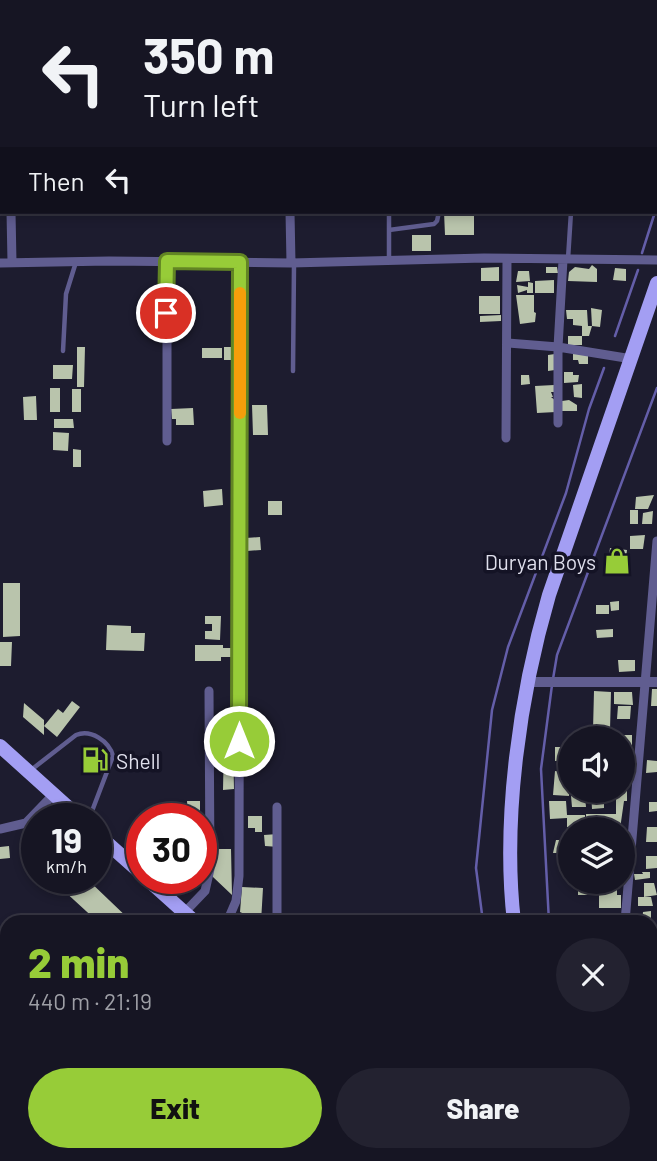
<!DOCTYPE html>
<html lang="en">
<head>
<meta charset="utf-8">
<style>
	:root { --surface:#161523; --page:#232230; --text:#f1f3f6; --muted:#9e9fa6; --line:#353441; --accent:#97cc38 }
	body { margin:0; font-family:Barlow,sans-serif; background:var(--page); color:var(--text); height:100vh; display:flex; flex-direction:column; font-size:26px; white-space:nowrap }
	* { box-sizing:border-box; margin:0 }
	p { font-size:23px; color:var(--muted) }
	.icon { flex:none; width:38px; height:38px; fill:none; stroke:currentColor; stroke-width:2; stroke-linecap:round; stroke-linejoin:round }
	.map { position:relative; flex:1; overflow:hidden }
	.side { position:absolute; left:0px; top:915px; width:658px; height:247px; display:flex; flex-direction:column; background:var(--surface); border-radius:21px 21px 0 0; box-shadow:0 4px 10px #0003,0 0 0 2px var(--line) }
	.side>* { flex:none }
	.hud { position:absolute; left:0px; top:0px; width:658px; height:214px; box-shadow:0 4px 10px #0003,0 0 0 2px var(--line); background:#161523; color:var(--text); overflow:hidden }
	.tools { position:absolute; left:558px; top:726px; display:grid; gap:14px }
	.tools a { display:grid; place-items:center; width:77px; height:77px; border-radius:50%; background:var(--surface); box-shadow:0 4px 10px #0003,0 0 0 2px var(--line); font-size:35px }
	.speed { position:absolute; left:21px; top:803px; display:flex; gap:14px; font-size:35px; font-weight:700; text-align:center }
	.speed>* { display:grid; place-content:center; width:91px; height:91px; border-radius:50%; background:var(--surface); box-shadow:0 4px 10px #0003,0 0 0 2px var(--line); line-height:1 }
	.speed small { font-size:18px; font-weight:400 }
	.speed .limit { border:10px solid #d22; background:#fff; color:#111 }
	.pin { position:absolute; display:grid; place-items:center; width:60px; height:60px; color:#fff; margin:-30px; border:4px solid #fff; border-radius:50%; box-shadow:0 2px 7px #0007 }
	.me { position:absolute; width:77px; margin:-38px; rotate:0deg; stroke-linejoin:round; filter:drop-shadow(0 0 5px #0008) }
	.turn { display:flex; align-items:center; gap:24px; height:147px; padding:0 28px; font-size:32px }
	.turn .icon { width:91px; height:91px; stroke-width:2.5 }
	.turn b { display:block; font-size:49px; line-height:60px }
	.then { display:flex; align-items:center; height:66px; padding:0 28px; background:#0003; gap:14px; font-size:26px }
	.round { display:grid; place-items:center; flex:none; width:74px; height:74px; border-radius:37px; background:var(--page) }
	.headline { display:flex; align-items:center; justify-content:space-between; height:119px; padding:0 28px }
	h1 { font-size:42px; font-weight:800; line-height:52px; color:var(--accent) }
	.action { display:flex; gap:14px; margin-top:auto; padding:14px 28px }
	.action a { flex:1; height:80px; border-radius:42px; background:var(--accent); color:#111; font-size:28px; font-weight:800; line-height:80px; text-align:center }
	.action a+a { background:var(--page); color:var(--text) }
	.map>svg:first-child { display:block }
	.green { fill:#3a3761 }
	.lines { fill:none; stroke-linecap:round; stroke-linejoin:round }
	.stream { stroke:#645ea9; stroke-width:2.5 }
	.building { fill:#b9c4ac }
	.service { stroke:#605d90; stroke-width:4.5 }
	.minor { stroke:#605d90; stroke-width:9 }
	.tertiary { stroke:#605d90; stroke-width:10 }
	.secondary { stroke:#8580d1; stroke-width:12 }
	.primary { stroke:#a39ef3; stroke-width:14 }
	.route-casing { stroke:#628524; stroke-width:18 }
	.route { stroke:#97cc38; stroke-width:12 }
	.slow { stroke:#f59e0b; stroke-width:12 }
	.labels { text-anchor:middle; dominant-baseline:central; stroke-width:7; stroke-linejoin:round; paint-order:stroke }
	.poi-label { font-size:21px; fill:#dfdfec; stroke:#141325; text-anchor:end }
</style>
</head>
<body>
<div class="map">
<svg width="657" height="1161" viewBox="0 0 657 1161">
	<rect width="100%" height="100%" fill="#1d1c2f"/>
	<path class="green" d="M468 1155H552L554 1161H475Z"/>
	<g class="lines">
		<path class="stream" d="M656 208 657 206
			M642 253 655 212
			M615 336 638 270
			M553 679 557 655 657 388
			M483 922 476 868 492 710 508 647 566 493 589 409 604 368
			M549 922 541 769 552 685
			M399 1155 405 1161
			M610 1155 613 1161"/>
	</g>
	<path class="building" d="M444 212H474V235H445Z
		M412 235H431V251H412Z
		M592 265 597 269V282L568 281 569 272 575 267 589 269Z
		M499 267V281H481V268Z
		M546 267H557L558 273H546Z
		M615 268 626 269V281L613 280Z
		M518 271H529L530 281 516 282Z
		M554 280V293H535V281Z
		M528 282 533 283V293H527V290L518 293 517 285 528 287Z
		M516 295H534V312L536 313 535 322 520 324Z
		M479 296H500V314H479Z
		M591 308 602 310 600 327 592 326Z
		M566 310H587L588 326H592L589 336H582V326L573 325V319H567Z
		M501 315V321L480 322V316Z
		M568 336H582V345H568Z
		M77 347H85L84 387H77Z
		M224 347H233V360H224Z
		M202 348H222V358H202Z
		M573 353H588V364H579L578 360H573Z
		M555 354V370L548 371V355Z
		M53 365H73L72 379H53Z
		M564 372H573V375H579L578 382 564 383Z
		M521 375H529L530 384 521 385Z
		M582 384V398L574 397 573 385Z
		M554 385 555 392H551L553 397H551L556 401V412L537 413 535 386Z
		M50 388H60V412H50Z
		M72 389H81V412H72Z
		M36 396 37 420H24L23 397Z
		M569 400 577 405V411H562V401Z
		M252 405H267L268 435H253Z
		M193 408 194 425H176V419H172L171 409Z
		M54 419H73L74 428H54Z
		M53 432 69 433 68 451 53 450Z
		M73 449 81 450V467H73Z
		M222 489 223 505 204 507 203 491Z
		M654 495 648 509H635L636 497Z
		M268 501H282V515H268Z
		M630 510H638V524H630Z
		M653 511 652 524H642L643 513Z
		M645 535 643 549H630V536Z
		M260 537 261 550 247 551 246 538Z
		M610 548 627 550 624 574 607 572Z
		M3 583H20V636L3 637Z
		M619 601V610L611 611 610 602Z
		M596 605H609V614H596Z
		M205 616H221L220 640 205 639V631H212V624H205Z
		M107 625 131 626V633H145L144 651 106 650Z
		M613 629V637L597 638 596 630Z
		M0 642H12L11 666H0Z
		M195 645H223V648H232V657H221V661H195Z
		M618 660H635V671L619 672Z
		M652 689H657V706H651Z
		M594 691 611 692 610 730H593Z
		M614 692H632L633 705 614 704Z
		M72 701 80 707 57 737 44 726 58 709 63 713Z
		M24 703 44 720V735L23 717Z
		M618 706H631L630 719H617Z
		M621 735H632V747H623Z
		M224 742H233L234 789 223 790Z
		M555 747H570V761H555Z
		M647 760 657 761V772L646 773Z
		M555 771 570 773 569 796 553 795Z
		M623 774H627V801H624L620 829 586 827V814H616V791H623Z
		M591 791H604V808L592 809Z
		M571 796H585L586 807H572Z
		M187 801H200V819H188Z
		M549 801H566L567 815H585V827H567V818L550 819Z
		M649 802H657V811L649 812Z
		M248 816H262V832H255V828H248Z
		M647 827H657V842H646Z
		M278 834 279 847 265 846 264 835Z
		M556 840H565L564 853H553Z
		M9 846 10 858 0 859V847Z
		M213 849H231L232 895 213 877Z
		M646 856H657V868L646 869Z
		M642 872H650V878L635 880 634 874H643Z
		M50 878H86L132 922H98Z
		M578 882H600L599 895H601V886H617V895H621V908H599V895H578Z
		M644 883H654L657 895 644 897H651L653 906H638V897H644Z
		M242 887 263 888 261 922 240 912Z
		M651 911V922L642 921 643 912Z
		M651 1026H657L656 1042H651Z
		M198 1155H213L214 1161H198Z
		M228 1155H253V1158L228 1159Z
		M280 1155H306V1161H280Z"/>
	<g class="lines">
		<path class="service" d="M378 0V2
			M389 212V260
			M389 230 434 224 437 221 439 212
			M568 259 571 212
			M63 351 66 294 76 262
			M293 371 294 264
			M31 770 76 735C91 729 109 741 113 756L89 819"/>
		<path class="minor" d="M8 0V2
			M287 0V2
			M642 2 646 0
			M656 13H657
			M11 212 12 262
			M290 212 291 263
			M167 261V441
			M0 263 109 261 291 263 484 258 657 260
			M507 343 558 347 632 359
			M558 423V347L563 260
			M506 438 507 259
			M623 766H638
			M0 829 26 823 54 794
			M184 913 205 891 210 869 209 691
			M227 922 236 901 239 876 240 262
			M277 922V807
			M625 922 657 541
			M651 1074H657
			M0 1117 7 1100
			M98 1155V1161"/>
		<path class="tertiary" d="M529 682H657
			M133 1155V1161"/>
		<path class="secondary" d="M0 1082H7"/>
		<path class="primary" d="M0 746 81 819
			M96 833 142 874
			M146 878 195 922
			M514 922C502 819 520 694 549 595L657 283
			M451 1155 457 1161
			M571 1155 574 1161"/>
	</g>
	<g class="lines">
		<g class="route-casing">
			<path id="route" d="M166 313 167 261 240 262 239 741"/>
		</g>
		<use href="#route" class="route"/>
		<path class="slow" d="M240 413V293"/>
	</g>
	<defs>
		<g id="shop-bare" transform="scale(2.1)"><path d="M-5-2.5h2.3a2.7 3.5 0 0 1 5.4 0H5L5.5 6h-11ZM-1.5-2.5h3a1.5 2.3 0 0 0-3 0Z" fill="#97cc38" stroke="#141325" stroke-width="2.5" paint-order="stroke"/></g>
		<g id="fuel-bare" transform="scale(2.1)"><path d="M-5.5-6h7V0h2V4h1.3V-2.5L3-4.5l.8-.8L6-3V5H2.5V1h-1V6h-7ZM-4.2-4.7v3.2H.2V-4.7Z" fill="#97cc38" stroke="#141325" stroke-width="2.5" paint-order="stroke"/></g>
	</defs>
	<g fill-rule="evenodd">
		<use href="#shop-bare" x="617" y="561"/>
		<use href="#fuel-bare" x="95" y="760"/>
	</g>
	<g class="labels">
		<g class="poi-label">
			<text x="596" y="561">Duryan Boys</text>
			<text x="116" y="760" text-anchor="start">Shell</text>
		</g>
	</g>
</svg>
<div class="tools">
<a><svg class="icon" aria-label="sound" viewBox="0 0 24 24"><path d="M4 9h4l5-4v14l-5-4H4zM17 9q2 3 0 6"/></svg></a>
<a><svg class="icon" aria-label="layers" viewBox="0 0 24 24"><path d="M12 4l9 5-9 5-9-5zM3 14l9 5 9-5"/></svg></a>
</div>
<div class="speed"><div>19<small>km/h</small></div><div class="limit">30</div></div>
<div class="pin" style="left:166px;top:313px;background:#d93025"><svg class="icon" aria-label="arrive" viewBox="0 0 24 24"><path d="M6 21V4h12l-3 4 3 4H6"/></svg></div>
<svg class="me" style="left:239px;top:741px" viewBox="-20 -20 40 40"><circle r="17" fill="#97cc38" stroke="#fff" stroke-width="3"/><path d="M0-11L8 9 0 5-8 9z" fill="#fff"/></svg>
<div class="hud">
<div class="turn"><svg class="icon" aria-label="left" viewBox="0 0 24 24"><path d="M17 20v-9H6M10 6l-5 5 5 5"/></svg><div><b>350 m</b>Turn left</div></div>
<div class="then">Then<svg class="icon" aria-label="left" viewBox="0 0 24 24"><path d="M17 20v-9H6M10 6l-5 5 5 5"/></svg></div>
</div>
<section class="side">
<div class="headline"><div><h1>2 min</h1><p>440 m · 21:19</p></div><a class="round"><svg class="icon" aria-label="close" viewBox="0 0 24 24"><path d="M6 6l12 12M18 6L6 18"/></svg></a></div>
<div class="action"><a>Exit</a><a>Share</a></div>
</section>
</div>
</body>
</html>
